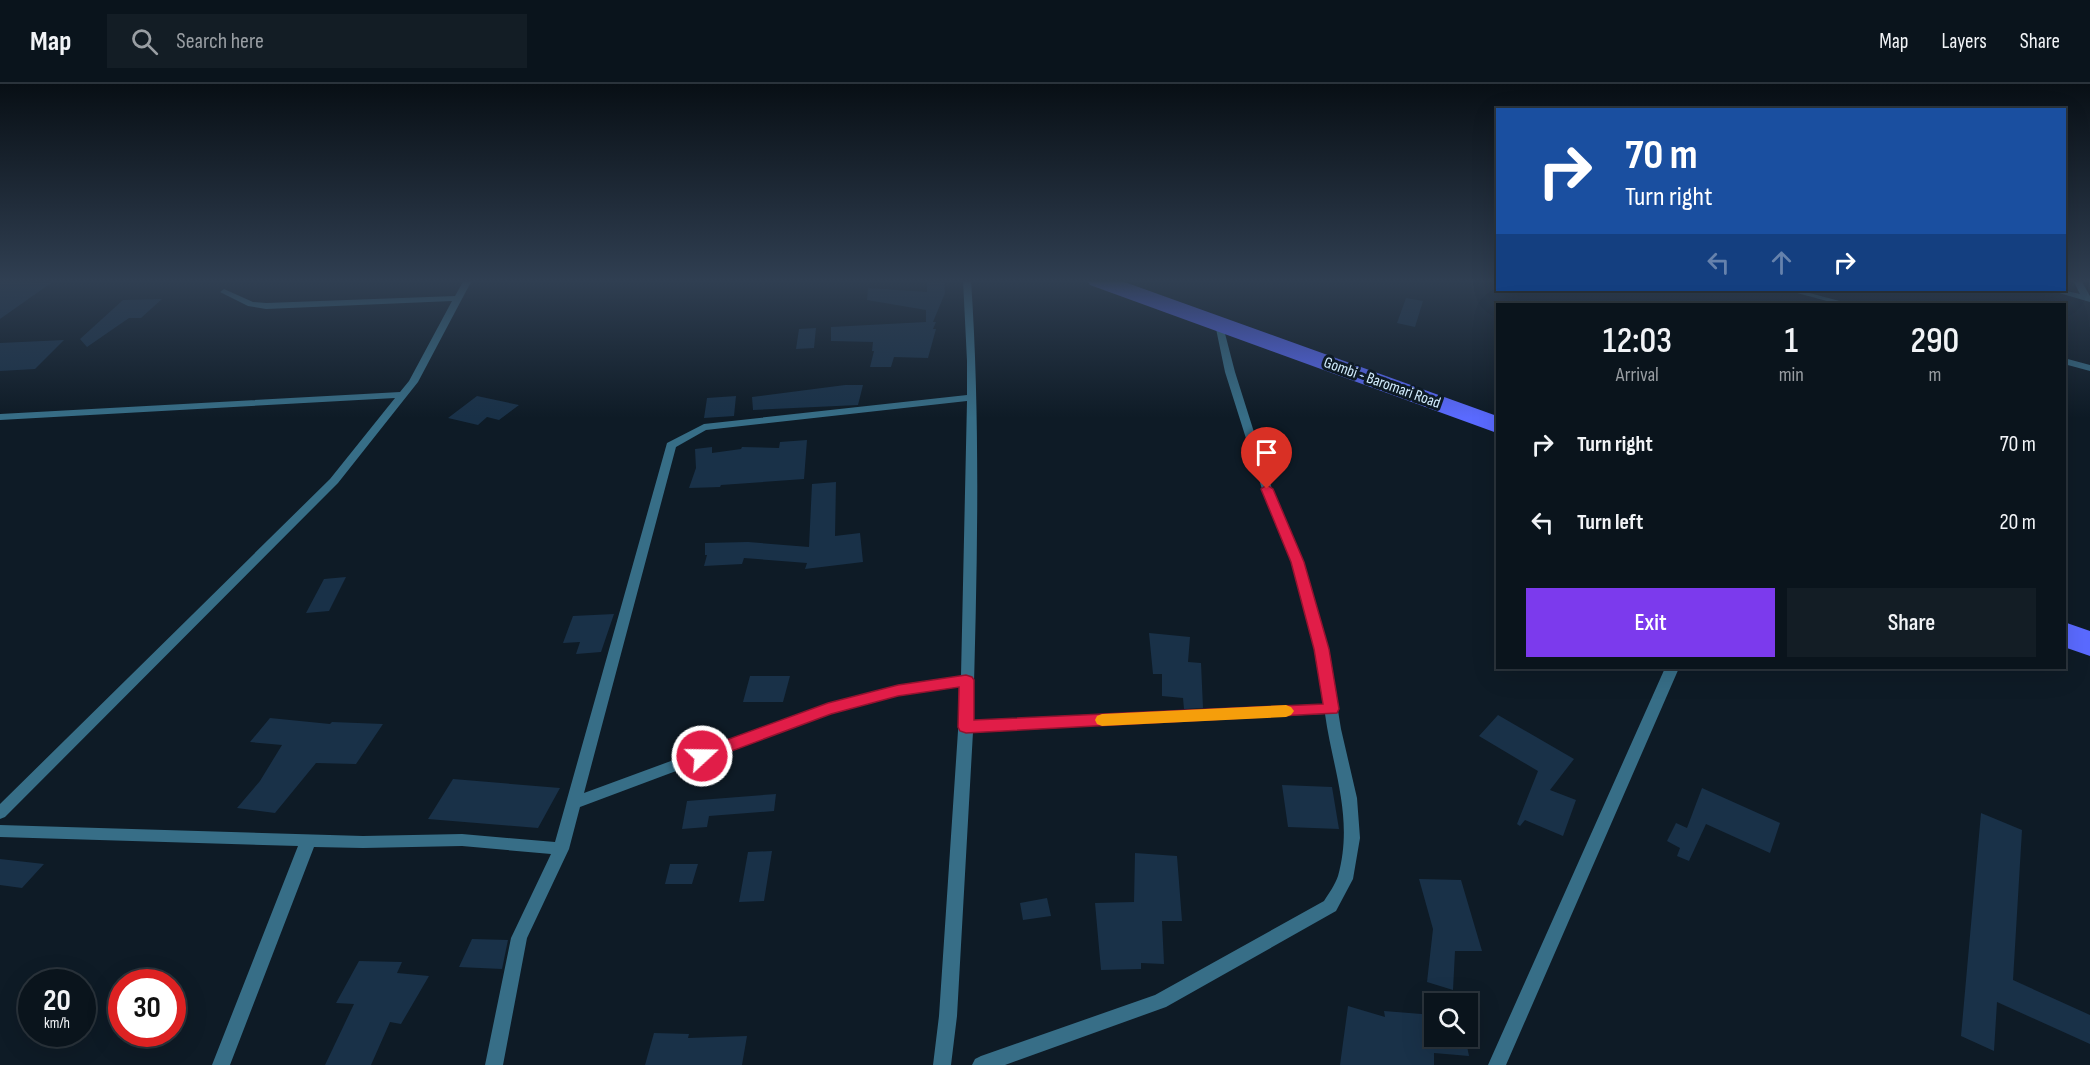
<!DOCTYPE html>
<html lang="en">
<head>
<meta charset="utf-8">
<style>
	:root { --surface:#0a141c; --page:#131d25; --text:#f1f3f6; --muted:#999ea3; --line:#2a333b; --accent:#7c3aed }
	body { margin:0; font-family:"Sofia Sans Condensed",sans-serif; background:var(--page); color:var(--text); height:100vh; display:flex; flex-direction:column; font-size:22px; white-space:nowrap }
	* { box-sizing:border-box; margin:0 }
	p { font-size:20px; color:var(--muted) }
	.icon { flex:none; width:33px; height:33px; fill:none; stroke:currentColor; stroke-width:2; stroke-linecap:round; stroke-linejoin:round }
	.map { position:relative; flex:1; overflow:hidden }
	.details { position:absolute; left:1496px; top:219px; width:570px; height:366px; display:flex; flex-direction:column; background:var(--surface); border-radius:0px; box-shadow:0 6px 24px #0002,0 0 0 2px var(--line) }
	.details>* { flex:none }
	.hud { position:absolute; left:1496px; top:24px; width:570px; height:183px; border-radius:0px; box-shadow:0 6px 24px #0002,0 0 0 2px var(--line); background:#1a4fa0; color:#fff; overflow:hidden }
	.fabs { position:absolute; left:1424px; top:909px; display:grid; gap:12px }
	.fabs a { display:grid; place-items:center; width:54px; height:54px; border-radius:0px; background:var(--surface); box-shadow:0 6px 24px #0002,0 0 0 2px var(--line); font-size:30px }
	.speed { position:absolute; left:18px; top:885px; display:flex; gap:12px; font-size:30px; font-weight:700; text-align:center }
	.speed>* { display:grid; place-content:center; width:78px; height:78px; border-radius:50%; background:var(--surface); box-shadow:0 6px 24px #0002,0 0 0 2px var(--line); line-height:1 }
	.speed small { font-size:15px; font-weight:400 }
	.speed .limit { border:9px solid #d22; background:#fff; color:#111 }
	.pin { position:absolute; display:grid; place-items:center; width:51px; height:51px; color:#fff; margin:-62px -26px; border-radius:50% 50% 50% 0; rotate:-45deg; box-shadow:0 0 6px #0007 }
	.pin .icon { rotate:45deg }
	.me { position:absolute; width:66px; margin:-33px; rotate:69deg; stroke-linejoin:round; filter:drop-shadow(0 0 4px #0008) }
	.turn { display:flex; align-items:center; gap:21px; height:126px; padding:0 30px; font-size:27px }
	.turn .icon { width:78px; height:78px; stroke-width:2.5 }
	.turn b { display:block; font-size:42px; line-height:51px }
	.lanes { display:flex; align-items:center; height:57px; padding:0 30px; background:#0003; justify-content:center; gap:30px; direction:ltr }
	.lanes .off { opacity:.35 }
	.eta { display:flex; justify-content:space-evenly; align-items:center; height:102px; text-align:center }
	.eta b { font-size:36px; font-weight:600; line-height:42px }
	.primary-button { display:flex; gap:12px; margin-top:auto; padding:12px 30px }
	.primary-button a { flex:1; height:69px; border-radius:0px; background:var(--accent); color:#fff; font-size:24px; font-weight:600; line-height:69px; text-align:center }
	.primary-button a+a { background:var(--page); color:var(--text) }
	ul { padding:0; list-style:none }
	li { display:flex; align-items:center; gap:18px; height:78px; padding:0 30px }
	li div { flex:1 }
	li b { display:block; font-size:22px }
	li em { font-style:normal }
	header { display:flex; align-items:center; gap:36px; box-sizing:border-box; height:84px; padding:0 30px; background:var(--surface); border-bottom:2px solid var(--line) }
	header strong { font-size:28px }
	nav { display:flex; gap:33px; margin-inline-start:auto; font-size:21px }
	.search { width:420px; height:54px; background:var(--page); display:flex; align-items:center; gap:15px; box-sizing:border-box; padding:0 21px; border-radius:0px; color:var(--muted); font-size:22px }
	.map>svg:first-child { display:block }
	.building { fill:#193148 }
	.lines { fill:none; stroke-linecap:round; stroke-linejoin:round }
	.street { fill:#376e87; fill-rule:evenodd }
	.primary { fill:#5a6aff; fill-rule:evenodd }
	.route { fill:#e11d48; stroke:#92132f; stroke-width:1.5 }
	.slow { fill:#f59e0b }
	.labels { text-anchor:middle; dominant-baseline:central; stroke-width:6; stroke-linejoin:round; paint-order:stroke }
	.far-street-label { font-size:16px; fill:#d3eeff; stroke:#0e1b26 }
</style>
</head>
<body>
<header>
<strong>Map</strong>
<div class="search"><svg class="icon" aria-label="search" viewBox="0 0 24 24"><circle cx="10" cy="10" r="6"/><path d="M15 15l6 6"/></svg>Search here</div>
<nav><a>Map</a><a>Layers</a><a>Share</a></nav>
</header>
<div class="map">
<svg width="2090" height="981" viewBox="0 0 2090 981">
	<rect width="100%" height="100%" fill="#0e1b26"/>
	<path class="building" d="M927 196H944L945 209 933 238H936L933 245H936L928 274 894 273 891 283H870L874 267H872L873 258 831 257V243L926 238V226L867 216 868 204 927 208Z
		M0 197 51 199 0 235Z
		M1406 214 1423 217 1415 243 1397 239Z
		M162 215 141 234H129L87 263 80 255 123 216Z
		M816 244 814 264 796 265 799 245Z
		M64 256 35 285 0 287V259Z
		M845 301H863L858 321 753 326 752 313Z
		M477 312 519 321 499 336 487 333 478 341 448 334Z
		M736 312 734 332 704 334 707 314Z
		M807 356 804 395 721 401 720 403 689 404 696 384 695 365 712 363V369L741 365 742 363 779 364 780 358Z
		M836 398 835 452 860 449 863 478 805 485 807 479 744 474 742 480 704 482 707 471H705V459L748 458 809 463 812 400Z
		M346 493 329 527 306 529 324 495Z
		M614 530 601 568 576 570 580 558 563 559 573 532Z
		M1149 549 1190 553 1188 578 1201 579 1203 624 1184 625 1183 614 1162 612V590H1153Z
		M750 592H790L783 618H743Z
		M1498 631 1574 675 1550 706 1576 716 1563 752 1525 736 1520 742 1517 740 1538 687 1479 652Z
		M270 634 330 640 332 638 383 640 356 680 316 679 275 729 237 724 260 697 282 661 250 658Z
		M453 695 560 704 538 744 428 735Z
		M1282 701 1332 703 1339 745 1288 743Z
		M1702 704 1780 739 1770 769 1706 740 1689 777 1677 772 1680 764 1667 757 1676 739 1687 744Z
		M776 710 774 727 709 732 707 743 682 745 687 717Z
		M1981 729 2022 746 2013 896 2090 931V960L1997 918 1994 967 1961 952Z
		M772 767 764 817 739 818 748 768Z
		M1135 769 1177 772 1182 837H1162L1164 880 1141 879V885L1101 886 1095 819 1134 818Z
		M0 775 44 780 22 804 0 801Z
		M670 780H698L692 800H665Z
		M1419 795 1461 796 1482 867H1455L1453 906 1427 898 1433 845Z
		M1047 814 1051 832 1023 836 1020 819Z
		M472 855 508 856 502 885 459 883Z
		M359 877 402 878 397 889 429 892 401 940 390 938 371 981H325L354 920 336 919Z
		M1348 922 1385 933 1384 927 1434 931V952H1465L1469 972 1434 969V981H1340Z
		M654 949 689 950 688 954 747 952 742 981H645Z"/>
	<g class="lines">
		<path class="street" d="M464 196H472L418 298 338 399 5 733 0 735V720L330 395 395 314 0 336V330L400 308 409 297 452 217 266 225 248 222 220 208 224 205 253 218 266 219 455 212Z
			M963 196H971C981 343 977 491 973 637L1324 620 1316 565 1291 478 1262 405 1225 288 1215 240 1219 237 1222 238 1235 288 1272 405 1303 478 1328 565 1341 645 1357 714 1360 754 1353 795 1336 827 1166 923 1005 981H972L975 975 981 972 1155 911 1324 817C1329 809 1335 801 1338 792 1354 734 1333 687 1325 630L973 648 957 932 951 981H933L939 932 961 602 898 612 831 629 580 723 569 765 527 854 503 981H485L511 854 551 770 462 762 363 764 314 763 230 981H212L298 762 0 753V741L363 752 462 750 555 758 667 359 704 340 967 311V277ZM967 317 961 592 898 602 823 621 584 709 676 363 706 346Z
			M2073 196H2081L2090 212V218L2049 206H2062L2080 210Z
			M1786 206H1798L1851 220H1838Z
			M2064 274 2090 281V287L2064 280Z
			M1665 584H1679L1506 981H1488Z"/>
		<path class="primary" d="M1087 196H1119L1497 332V349L1090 201Z
			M2064 538 2090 547V572L2064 563Z"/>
	</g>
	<linearGradient id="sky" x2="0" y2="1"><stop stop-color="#080f15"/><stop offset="0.59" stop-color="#303f52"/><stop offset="1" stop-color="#303f52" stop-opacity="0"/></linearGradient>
	<rect width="2090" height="334" fill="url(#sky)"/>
	<path class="route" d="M1267 401 1273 405 1304 478 1329 565 1339 625 1337 629 966 649 960 647 958 643 959 603 898 612 831 630 702 678 696 676 694 672 696 667 828 619 898 601 966 591 972 593 974 596V636L1323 620 1314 565 1291 478 1261 405Z"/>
	<path class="slow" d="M1286 621 1291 623 1294 627 1291 631 1286 633 1102 642 1097 640 1095 636 1097 632 1102 630Z"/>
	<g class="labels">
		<g class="far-street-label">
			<text transform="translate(1382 299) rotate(20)">Gombi - Baromari Road</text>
		</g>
	</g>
</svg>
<div class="fabs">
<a><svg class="icon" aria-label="search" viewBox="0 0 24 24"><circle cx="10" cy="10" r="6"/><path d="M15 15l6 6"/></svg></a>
</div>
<div class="speed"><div>20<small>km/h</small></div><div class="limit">30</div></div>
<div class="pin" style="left:1267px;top:405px;background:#d93025"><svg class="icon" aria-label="arrive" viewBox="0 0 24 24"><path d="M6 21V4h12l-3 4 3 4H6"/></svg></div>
<svg class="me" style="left:702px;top:672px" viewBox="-20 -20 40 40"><circle r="17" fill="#e11d48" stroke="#fff" stroke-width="3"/><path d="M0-11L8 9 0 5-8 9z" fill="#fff"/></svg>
<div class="hud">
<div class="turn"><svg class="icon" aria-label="right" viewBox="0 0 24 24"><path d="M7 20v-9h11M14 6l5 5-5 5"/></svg><div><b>70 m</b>Turn right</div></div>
<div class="lanes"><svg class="icon off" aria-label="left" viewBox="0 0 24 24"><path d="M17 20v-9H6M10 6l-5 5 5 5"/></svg><svg class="icon off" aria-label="ahead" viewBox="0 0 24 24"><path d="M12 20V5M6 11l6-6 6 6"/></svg><svg class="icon" aria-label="right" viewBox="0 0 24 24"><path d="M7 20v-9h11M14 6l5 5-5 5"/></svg></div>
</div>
<section class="details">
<div class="eta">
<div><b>12:03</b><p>Arrival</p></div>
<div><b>1</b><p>min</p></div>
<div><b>290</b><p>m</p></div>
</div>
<ul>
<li><svg class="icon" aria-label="right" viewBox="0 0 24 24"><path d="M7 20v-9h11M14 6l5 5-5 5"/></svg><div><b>Turn right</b></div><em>70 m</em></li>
<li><svg class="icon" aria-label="left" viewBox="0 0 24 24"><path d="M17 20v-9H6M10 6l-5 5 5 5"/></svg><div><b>Turn left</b></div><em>20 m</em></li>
</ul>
<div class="primary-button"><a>Exit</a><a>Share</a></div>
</section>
</div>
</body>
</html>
